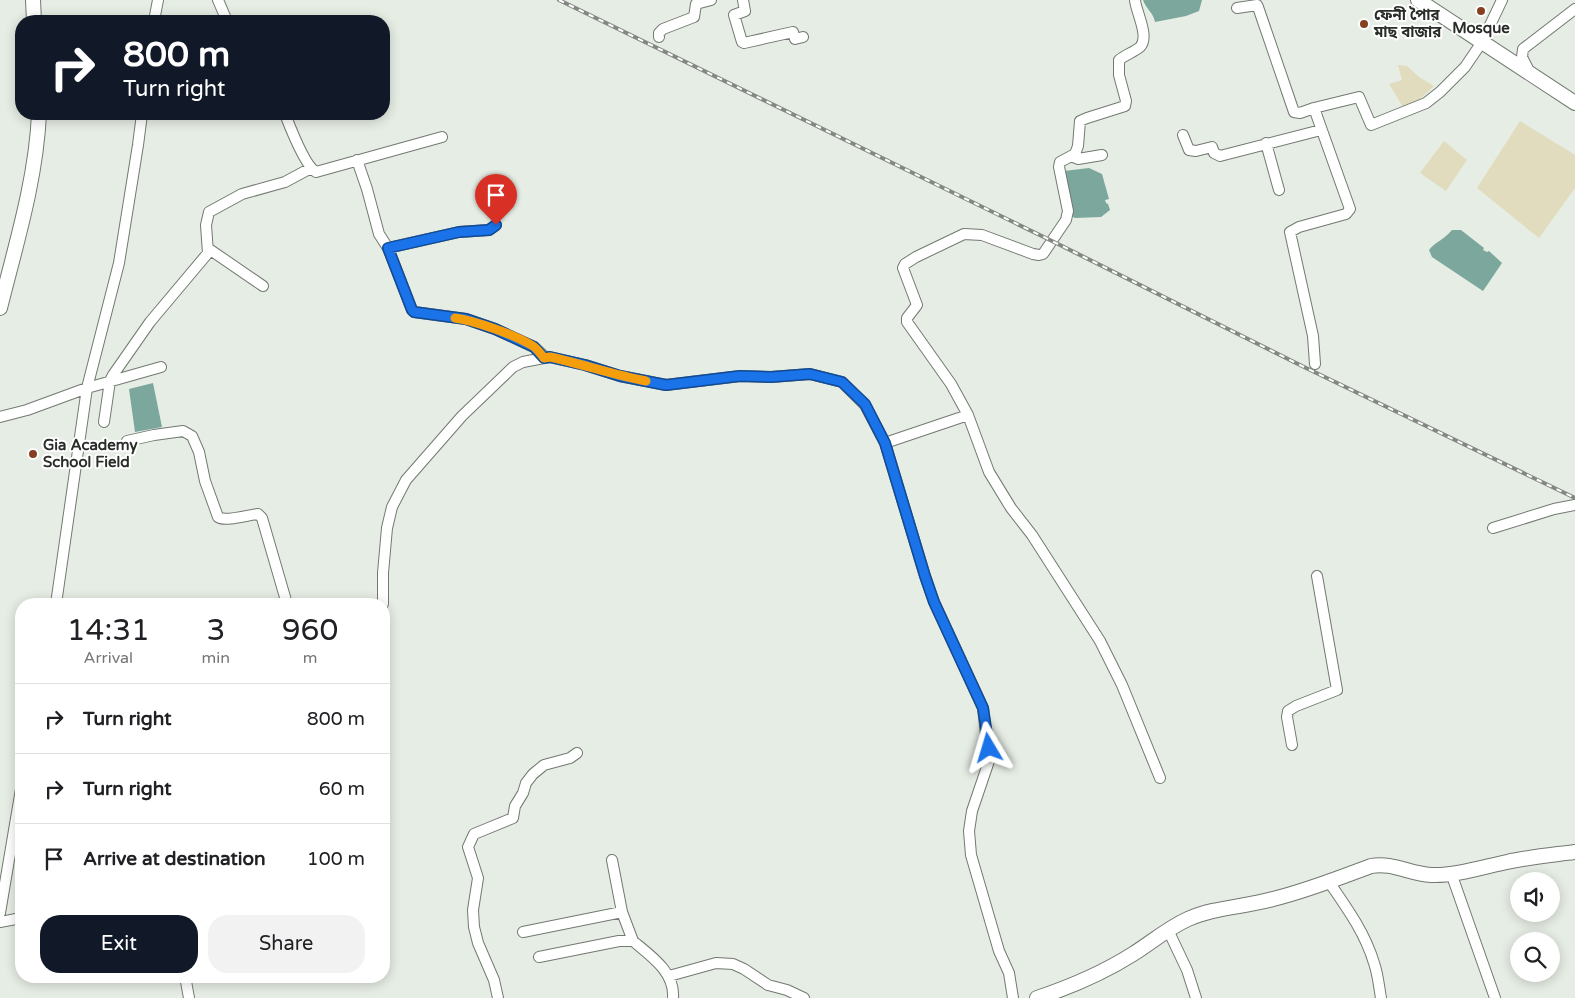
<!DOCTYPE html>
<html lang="en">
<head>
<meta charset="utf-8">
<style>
	:root { --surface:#fff; --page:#f2f2f2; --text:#202124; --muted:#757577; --line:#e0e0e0; --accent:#111827 }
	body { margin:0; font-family:"Varela Round","Noto Sans Bengali",sans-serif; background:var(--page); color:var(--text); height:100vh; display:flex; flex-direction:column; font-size:19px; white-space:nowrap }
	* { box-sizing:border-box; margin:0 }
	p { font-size:16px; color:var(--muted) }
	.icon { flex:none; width:28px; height:28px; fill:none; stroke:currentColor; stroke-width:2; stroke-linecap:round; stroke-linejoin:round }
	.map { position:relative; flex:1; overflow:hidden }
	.sheet { position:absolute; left:15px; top:598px; width:375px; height:385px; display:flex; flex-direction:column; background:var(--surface); border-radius:20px; box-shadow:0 2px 12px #0003 }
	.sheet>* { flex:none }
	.banner { position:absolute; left:15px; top:15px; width:375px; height:105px; border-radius:20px; box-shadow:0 2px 12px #0003; background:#111827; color:#fff; overflow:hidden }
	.fabs { position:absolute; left:1510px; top:872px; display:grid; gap:10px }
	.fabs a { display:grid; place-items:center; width:50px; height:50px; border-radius:50%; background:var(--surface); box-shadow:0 2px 12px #0003; font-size:25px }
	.pin { position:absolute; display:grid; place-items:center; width:42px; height:42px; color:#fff; margin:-51px -21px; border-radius:50% 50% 50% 0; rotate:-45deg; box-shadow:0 0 5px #0007 }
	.pin .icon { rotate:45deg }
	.me { position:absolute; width:55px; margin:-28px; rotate:353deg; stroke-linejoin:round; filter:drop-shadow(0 0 4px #0008) }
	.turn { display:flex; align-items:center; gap:18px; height:105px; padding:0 25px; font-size:22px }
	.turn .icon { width:65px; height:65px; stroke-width:2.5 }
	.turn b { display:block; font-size:35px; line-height:42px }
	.eta { display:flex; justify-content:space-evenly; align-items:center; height:85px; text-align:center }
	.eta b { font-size:30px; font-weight:600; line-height:35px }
	.button { display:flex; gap:10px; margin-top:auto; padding:10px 25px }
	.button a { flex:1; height:58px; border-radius:20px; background:var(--accent); color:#fff; font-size:20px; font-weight:600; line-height:58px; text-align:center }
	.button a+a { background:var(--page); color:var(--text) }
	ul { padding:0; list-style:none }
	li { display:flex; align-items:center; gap:15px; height:70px; padding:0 25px; border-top:1px solid var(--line) }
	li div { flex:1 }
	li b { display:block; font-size:19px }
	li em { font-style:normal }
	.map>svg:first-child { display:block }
	.green { fill:#e0dcbd }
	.water { fill:#7ba79d }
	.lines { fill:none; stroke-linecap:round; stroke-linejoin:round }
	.minor-casing { stroke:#727971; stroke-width:12 }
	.major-casing { stroke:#727971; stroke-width:16 }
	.minor { stroke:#fff; stroke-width:10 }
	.major { stroke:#fff; stroke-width:14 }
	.rail-casing { stroke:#838882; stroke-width:4 }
	.rail { stroke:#fff; stroke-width:2; stroke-dasharray:5.5; stroke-linecap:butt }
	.route-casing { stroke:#114b97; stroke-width:12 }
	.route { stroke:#1a73e8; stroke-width:9 }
	.slow { stroke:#f59e0b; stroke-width:9 }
	.poi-dot { fill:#873f22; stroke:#fff; stroke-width:2 }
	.labels { text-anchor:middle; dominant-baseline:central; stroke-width:4; stroke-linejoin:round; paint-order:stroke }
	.poi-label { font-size:15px; font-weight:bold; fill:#292c29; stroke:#fff; text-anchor:start }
</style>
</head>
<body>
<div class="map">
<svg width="1575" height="998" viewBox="0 0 1575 998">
	<rect width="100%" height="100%" fill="#e6ede4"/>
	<path class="green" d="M1398 65 1407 66 1419 77 1434 86 1419 100 1403 107 1389 84 1402 80Z
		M1520 121 1575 155V188L1539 238 1477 188Z
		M1444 141 1467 160 1446 191 1420 173Z"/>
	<path class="water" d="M1143 0H1202L1199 11 1186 16 1155 22C1153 12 1146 9 1143 0Z
		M1089 168 1102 174 1109 199 1105 200 1106 203 1108 204 1110 210 1101 217 1075 218 1070 215 1064 171Z
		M1452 230H1461L1484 248 1483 250 1487 252 1489 251 1502 263 1483 291 1432 257 1429 250C1435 242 1445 239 1452 230Z
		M153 383 162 427 135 432 129 389Z"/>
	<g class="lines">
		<g class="minor-casing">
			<path id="minor" d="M218 0 227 21
				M743 0 745 11 734 15 742 42 744 43 793 32 795 39 803 37
				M1135 0C1136 12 1150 37 1140 47 1134 52 1125 55 1119 60V75L1126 101 1125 106 1087 118 1080 121 1078 146 1075 154 1060 162 1059 167 1068 211 1066 220 1043 254 1039 255 1033 254 982 235 964 234 916 257 905 264 903 268 917 305 907 318V322L951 384 968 415 989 472 1011 508 1032 535 1100 641 1122 685 1160 778
				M1237 8 1257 5 1258 7 1294 112 1300 113 1314 108
				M154 21 158 0
				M659 37V33L663 29 694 17 696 4 711 0
				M1530 73 1522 57 1523 49 1575 9
				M285 114C290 127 305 166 316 172L442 137
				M1183 135 1189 150 1196 151 1212 147 1214 153 1220 156 1321 130
				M1266 143 1279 190
				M1071 156 1078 159 1102 155
				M357 160 367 189 379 234 388 248 412 310 414 312 466 319 495 329 534 347 545 357
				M388 248 459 232 489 230 496 225
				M209 249 263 286
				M1315 364 1313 336 1290 232 1299 227 1346 214 1350 209 1314 108 1359 97 1371 125 1426 103 1440 92 1465 67 1482 42 1502 0
				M0 417 27 410 87 388 161 367
				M104 422 110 381 113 375 150 322 208 253 206 225 209 212 242 194 285 182 311 168
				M127 441 154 435 183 431 192 436 199 452 205 481 218 517C225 522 248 515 258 514L262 518 287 604
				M885 443 968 415
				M1493 528 1554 509 1575 505
				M56 604 87 388 119 263 138 145 142 114
				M383 604V573L387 528 392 507 406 480 462 416 513 367 523 362 549 357 585 365 620 376 666 385 740 376 771 377 810 374 842 382 865 405 885 443 925 576 934 602 983 708 989 761 972 811 969 831 971 855 999 951 1009 973 1013 998
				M1292 745 1287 717 1288 711 1296 706 1337 690 1317 576
				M612 860 622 912 633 941
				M1451 873 1495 998
				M1329 882C1347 908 1365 933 1374 963 1378 974 1379 987 1381 998
				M0 913 21 789
				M0 922 21 918
				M1168 930 1187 970 1196 998
				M523 932 622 912
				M539 957 619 941H633C651 956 675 972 673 998
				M185 976 189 998
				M669 976 716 963 733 964 744 969 768 985 787 990 804 998
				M498 998 494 980 478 943 474 927 473 910 478 878 468 847 474 834 513 818 515 806 523 793 526 783 533 774 544 765 570 758 577 753"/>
		</g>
		<g class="major-casing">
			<path id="major" d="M33 0 34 21
				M1418 0 1575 103
				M0 308C16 244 36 180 39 114
				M1037 998C1070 987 1103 973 1133 954 1152 942 1168 928 1188 919 1215 907 1245 907 1273 899 1306 891 1339 878 1371 866 1392 862 1410 874 1431 875 1455 876 1483 867 1507 862 1529 857 1552 855 1575 852"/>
		</g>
		<use href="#minor" class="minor"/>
		<use href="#major" class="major"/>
		<g class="rail-casing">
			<path id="rail" d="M559 0 1052 241 1304 367 1575 498"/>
		</g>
		<use href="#rail" class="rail"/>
	</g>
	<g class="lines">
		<g class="route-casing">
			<path id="route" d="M496 225 489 230 459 232 388 248 412 310 414 312 466 319 495 329 534 347 544 358 550 357 585 365 620 376 666 385 740 376 771 377 810 374 842 382 865 404 885 443 925 576 934 602 983 708 989 748"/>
		</g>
		<use href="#route" class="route"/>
		<path class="slow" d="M455 318C476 321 515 335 533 346 537 349 541 354 544 358L550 357C582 364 614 375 646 381"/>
	</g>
	<g class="poi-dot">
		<circle cx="1481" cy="11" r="5"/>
		<circle cx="1364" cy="24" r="5"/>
		<circle cx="33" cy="454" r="5"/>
	</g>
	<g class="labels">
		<g class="poi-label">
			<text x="1374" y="15">ফেনী পৈার<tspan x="1374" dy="17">মাছ বাজার</tspan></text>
			<text x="1481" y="28" text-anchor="middle">Mosque</text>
			<text x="43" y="445">Gia Academy<tspan x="43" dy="17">School Field</tspan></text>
		</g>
	</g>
</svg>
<div class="fabs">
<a><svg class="icon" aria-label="sound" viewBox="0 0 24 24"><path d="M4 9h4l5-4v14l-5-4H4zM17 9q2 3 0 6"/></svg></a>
<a><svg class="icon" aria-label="search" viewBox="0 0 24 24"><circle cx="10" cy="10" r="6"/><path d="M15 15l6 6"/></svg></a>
</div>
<div class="pin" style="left:496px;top:225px;background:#d93025"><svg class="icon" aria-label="arrive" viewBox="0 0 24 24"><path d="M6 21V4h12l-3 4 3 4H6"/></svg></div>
<svg class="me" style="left:989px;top:748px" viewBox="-20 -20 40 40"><path d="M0-17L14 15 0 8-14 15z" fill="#1a73e8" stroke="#fff" stroke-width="4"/></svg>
<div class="banner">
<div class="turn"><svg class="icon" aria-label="right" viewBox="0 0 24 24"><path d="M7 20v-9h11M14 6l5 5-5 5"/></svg><div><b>800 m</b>Turn right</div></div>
</div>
<section class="sheet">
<div class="eta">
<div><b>14:31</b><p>Arrival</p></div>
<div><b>3</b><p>min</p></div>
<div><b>960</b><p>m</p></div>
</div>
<ul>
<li><svg class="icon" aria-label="right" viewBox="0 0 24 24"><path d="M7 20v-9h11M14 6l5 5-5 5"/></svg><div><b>Turn right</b></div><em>800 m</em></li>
<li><svg class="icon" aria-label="right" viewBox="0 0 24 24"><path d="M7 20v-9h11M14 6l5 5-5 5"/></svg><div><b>Turn right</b></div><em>60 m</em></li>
<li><svg class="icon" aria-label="arrive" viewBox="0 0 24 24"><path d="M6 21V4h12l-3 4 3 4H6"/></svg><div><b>Arrive at destination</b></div><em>100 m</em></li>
</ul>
<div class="button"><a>Exit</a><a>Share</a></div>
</section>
</div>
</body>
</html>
